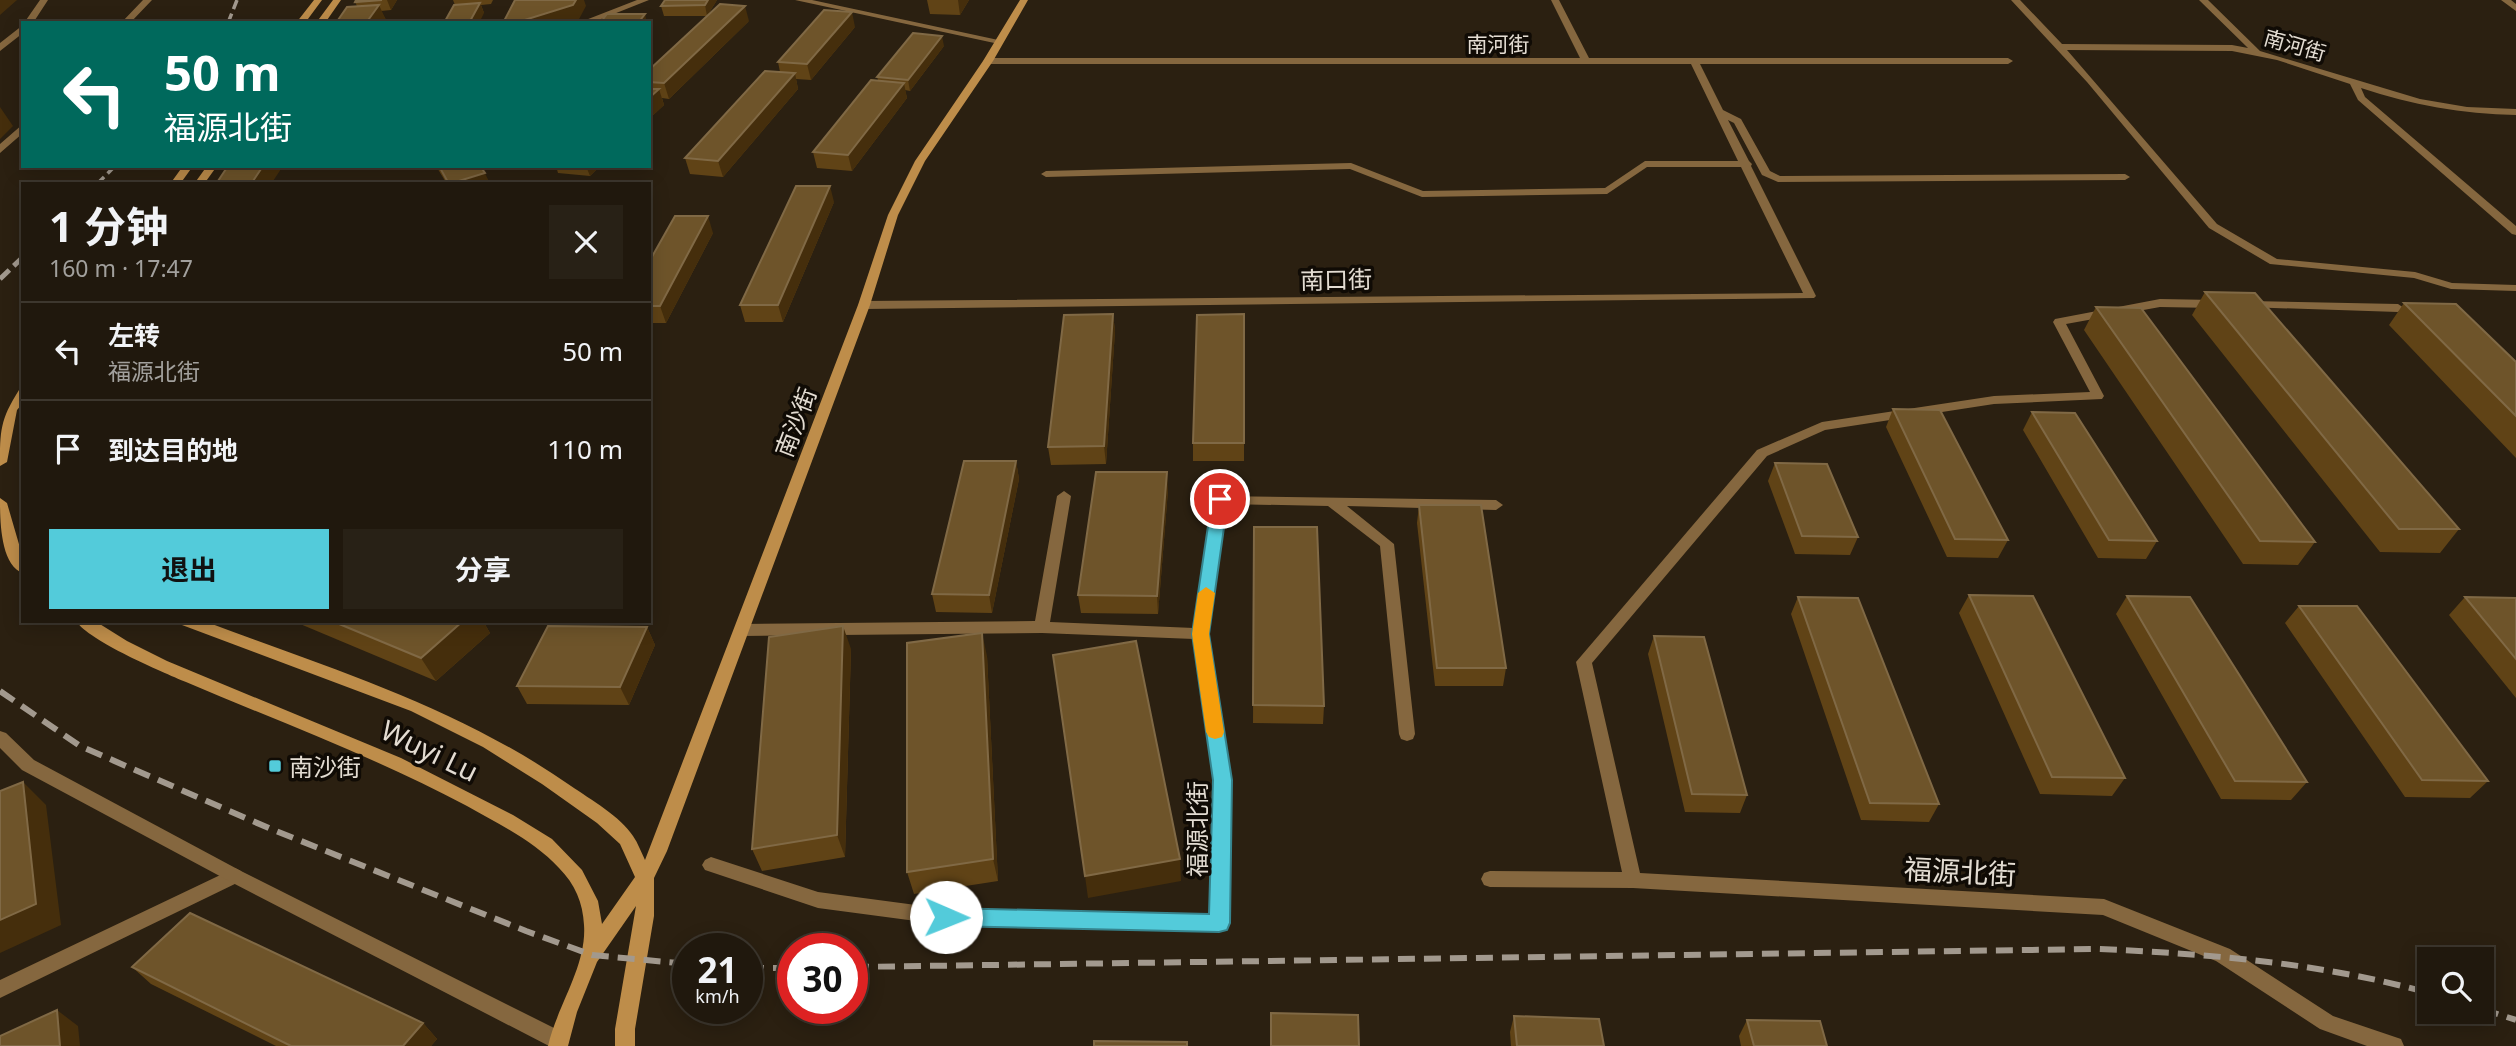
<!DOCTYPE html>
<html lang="zh">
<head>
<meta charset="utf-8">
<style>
	:root { --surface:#20180d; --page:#282116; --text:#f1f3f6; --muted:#a2a09d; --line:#3d372e; --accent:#53cbda }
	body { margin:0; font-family:"Noto Sans","Noto Sans SC",sans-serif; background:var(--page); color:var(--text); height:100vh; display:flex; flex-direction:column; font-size:26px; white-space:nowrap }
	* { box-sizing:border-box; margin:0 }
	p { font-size:23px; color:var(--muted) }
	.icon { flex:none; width:38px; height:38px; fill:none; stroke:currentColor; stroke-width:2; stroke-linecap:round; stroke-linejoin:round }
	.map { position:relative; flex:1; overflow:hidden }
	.details { position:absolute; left:21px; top:182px; width:630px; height:441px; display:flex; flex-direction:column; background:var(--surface); border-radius:0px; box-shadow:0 4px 18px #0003,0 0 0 2px var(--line) }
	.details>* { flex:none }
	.top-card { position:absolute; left:21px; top:21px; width:630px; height:147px; border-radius:0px; box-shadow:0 4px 18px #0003,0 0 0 2px var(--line); background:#00695c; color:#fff; overflow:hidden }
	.buttons { position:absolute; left:2417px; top:947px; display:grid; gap:14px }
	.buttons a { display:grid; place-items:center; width:77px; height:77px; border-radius:0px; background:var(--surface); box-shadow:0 4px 18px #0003,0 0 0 2px var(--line); font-size:35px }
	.speed { position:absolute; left:672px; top:933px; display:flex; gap:14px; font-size:35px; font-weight:700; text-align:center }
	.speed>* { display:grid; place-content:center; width:91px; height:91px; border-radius:50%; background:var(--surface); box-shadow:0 4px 18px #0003,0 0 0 2px var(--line); line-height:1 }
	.speed small { font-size:18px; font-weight:400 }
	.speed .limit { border:10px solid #d22; background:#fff; color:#111 }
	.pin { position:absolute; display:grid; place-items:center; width:60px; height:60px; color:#fff; margin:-30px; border:4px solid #fff; border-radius:50%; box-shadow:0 2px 7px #0007 }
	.me { position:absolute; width:77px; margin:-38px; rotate:91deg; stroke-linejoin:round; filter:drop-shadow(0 0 5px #0008) }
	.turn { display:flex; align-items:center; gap:24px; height:147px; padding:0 28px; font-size:32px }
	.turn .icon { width:91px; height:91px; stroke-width:2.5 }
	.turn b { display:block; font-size:49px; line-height:60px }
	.round { display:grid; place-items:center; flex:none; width:74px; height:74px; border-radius:0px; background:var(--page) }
	.head { display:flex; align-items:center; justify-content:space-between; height:119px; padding:0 28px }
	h1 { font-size:42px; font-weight:700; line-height:52px }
	.cta { display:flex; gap:14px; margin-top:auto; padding:14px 28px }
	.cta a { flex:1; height:80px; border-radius:0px; background:var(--accent); color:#111; font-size:28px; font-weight:700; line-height:80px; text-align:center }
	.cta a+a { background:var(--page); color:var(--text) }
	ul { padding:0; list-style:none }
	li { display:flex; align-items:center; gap:21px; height:98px; padding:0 28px; border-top:2px solid var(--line) }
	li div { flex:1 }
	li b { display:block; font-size:26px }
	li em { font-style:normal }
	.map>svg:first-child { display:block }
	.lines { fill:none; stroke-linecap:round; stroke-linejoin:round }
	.lane { fill:#85673f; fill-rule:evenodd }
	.street { fill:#85673f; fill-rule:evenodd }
	.secondary { fill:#be8d4a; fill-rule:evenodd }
	.rail-far2 { stroke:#a2998e; stroke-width:3.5; stroke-dasharray:10 5; stroke-linecap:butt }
	.rail-far1 { stroke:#a2998e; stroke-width:5; stroke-dasharray:13 6; stroke-linecap:butt }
	.rail { stroke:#a2998e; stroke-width:6; stroke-dasharray:17 9; stroke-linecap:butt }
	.wall { fill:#604316 }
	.shaded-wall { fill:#452e0c }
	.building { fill:#6e542a; stroke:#806945; stroke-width:2 }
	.route { fill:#53cbda; stroke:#36848e; stroke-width:2 }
	.slow { fill:#f59e0b }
	.poi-dot { fill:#53cbda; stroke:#100b05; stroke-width:2.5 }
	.labels { text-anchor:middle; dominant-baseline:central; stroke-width:7; stroke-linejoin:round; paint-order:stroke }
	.far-street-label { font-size:21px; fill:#e3dcd2; stroke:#100b05 }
	.street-label { font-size:24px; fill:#e3dcd2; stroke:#100b05 }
	.poi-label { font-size:24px; fill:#e3dcd2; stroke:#100b05; text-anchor:start }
	.near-street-label { font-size:28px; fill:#e3dcd2; stroke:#100b05 }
</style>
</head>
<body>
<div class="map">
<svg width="2516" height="1046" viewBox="0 0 2516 1046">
	<rect width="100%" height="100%" fill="#2b2011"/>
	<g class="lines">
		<path class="lane" d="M40 0H48L33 23H24Z
			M143 0H152L130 23H121Z
			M23 25V33L0 51V43Z
			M23 124V133L0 153V144Z
			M235 868 241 871 244 876 241 881 0 998V980Z"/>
		<path class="street" d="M637 0H649L591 23H578Z
			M795 0H812L1003 41 999 44Z
			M1551 0H1559L1589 58H2008L2013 61 2008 64H1700L1723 110 1741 119 1770 171 1780 176 2125 174 2130 177 2125 180 1778 182 1762 175 1734 123 1728 120 1749 161 1752 164 1751 166 1816 296 1814 298 864 309 858 305 864 301 1803 293 1741 167H1647L1607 194 1422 197 1350 169 1046 177 1041 174 1046 171 1351 163 1423 191 1605 188 1645 161H1738L1691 64H988L983 61 988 58H1580Z
			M2011 0H2020L2062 44 2232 45 2248 48 2199 0H2208L2260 51 2420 99 2467 107 2516 109V115C2462 114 2412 105 2361 88L2365 97 2516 226V235L2512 234 2358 100 2350 84 2277 60 2232 51 2067 50 2217 224 2277 259 2415 272 2452 283 2516 285V291L2451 289 2414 278 2270 264 2209 228 2087 82Z
			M2501 0H2511L2516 4V11Z
			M2160 299 2215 300 2221 304 2215 308 2160 307 2066 324 2104 396 2102 399 1994 404 1825 430 1767 456 1592 663 1640 873 2104 899 2230 949 2333 1016 2401 1039 2404 1046H2367L2320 1029 2216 961 2103 915 1633 888 1490 887 1484 885 1481 879 1484 873 1490 871 1622 872 1576 662 1757 450 1822 422 1994 396 2090 392 2053 322 2055 319Z
			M2249 301 2398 304 2404 308 2398 312 2245 307 2243 305Z
			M1064 491 1071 496 1050 622 1194 628 1215 496 1496 500 1503 505 1496 510 1347 506 1394 544 1415 734 1413 739 1407 741 1401 739 1399 734 1380 546 1328 506 1226 504 1209 634 1230 780 1228 923 1225 929 1219 931 946 925 818 908 705 870 702 865 705 860 711 857 818 892 946 909 1210 915 1214 780 1194 639 1042 633 742 636 737 634 734 630 737 626 742 624 1035 621 1057 496Z
			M0 731 6 733 34 760 241 871 566 1034 569 1041 567 1046H549L229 881 22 770 0 748Z"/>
		<path class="secondary" d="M314 0H322L305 23H296Z
			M333 0H341L325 23H316Z
			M1020 0H1028L993 61 925 161 898 215 870 305 667 851 654 878V916L635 1029V1046H615V1029L636 906 597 962 577 1012 568 1046H548C557 1006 587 966 584 925 583 903 575 884 559 868 534 841 499 824 467 806 377 758 280 722 186 682 162 672 89 641 76 621H95L127 641 167 661 401 758 513 815 552 839 582 870 598 901 602 924 635 877 620 844 597 823 542 784 483 747 411 711 182 625 180 621H204C332 669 458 707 571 786 590 799 621 817 633 836 638 843 641 852 645 860L858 305 888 215 915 161 983 61Z
			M183 166H193L180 184H170Z
			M207 166H217L204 184H194Z
			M23 389V403L17 410 7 462 0 466C0 431 0 420 19 390Z
			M0 498 7 503 23 558V573C0 565 0 519 0 498Z"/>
		<path class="rail-far2" d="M228 23 237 0
			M97 184 115 166
			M21 259 23 257"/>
		<path class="rail-far1" d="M0 279 23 257"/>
		<path class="rail" d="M0 691 80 746 271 829 526 931 592 955 688 964
			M852 967 2099 949C2211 954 2321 963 2429 993
			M747 968H793
			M2482 1009 2516 1020"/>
	</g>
	<path class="wall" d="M356 0H397L391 10 381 11 386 20 384 23H336L357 6 355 2Z
		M453 0H493L491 4 481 5 484 13 455 5Z
		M665 0H717L707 16H664L661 6Z
		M927 0H969L960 15 930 14Z
		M749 21 669 99 662 98 664 105 649 119V70Z
		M855 27 811 80 796 79 798 89 723 177 690 174 685 158 780 72 778 62Z
		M944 46 910 91 905 90 907 98 852 171 817 168 813 152 878 80 877 77Z
		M436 166H480L490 184H447Z
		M556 166H600L590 176 558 173Z
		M834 202 783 322H745L740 305Z
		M713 233 666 323H649V262Z
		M2205 292 2459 529 2440 553 2380 552 2192 315Z
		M2404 303 2516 362V458L2389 325Z
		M2096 307 2315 542 2298 565 2243 564 2084 330Z
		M1113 314 1115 331 1106 464 1051 465 1048 447Z
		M1244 314V461H1193V443Z
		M1893 409 2008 540 1998 558 1947 557 1886 427Z
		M2032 412 2157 541 2146 559 2098 558 2023 430Z
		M1016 461 1019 479 992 613 936 612 932 594Z
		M1775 463 1858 537 1850 555 1795 554 1768 481Z
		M1168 490 1158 614 1081 613 1078 595Z
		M1419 505 1506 668 1503 686H1435L1417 523Z
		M1254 527 1324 706 1323 724 1253 723Z
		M1969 595 2125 778 2112 796 2040 794 1959 613Z
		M2127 596 2307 782 2291 800 2221 799 2116 614Z
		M1798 597 1939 804 1929 822 1861 820 1791 614Z
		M2465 597 2516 598V698L2449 615Z
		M2299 606 2488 781 2470 798 2405 797 2285 623Z
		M293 621H483L490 633 436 681Z
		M647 627 655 645 629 705 527 704 517 686Z
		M1654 636 1747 795 1740 813 1685 812 1648 654Z
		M851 649 845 857 762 871 752 849Z
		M987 656 998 881 914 894 907 872Z
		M132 967 423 1023 437 1039 431 1046H276L151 984Z
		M1514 1016 1604 1046H1511L1510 1032Z
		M1747 1020 1827 1046H1741L1739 1036Z"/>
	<path class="shaded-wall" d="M0 0H17L0 15Z
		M387 0H397L391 10Z
		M576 0H584L586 6 578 21 571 23H515Z
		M708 0H717L707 16 705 5Z
		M958 0H969L960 15Z
		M480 3 484 13 479 23H469Z
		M379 5 386 20 384 23H366Z
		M745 6 749 21 669 99 664 83Z
		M852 12 855 27 811 80 807 64Z
		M645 14 647 23H638Z
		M942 36 944 46 910 91 908 80Z
		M795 73 798 89 723 177 718 161Z
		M904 83 907 98 852 171 848 155Z
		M659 89 664 105 649 119V98Z
		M0 107 13 126 0 139Z
		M263 166H283L271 184H251Z
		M586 166H600L590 176Z
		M485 173 490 184H450Z
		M830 186 834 202 783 322 778 305Z
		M708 216 713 233 666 323 660 306Z
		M1113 314 1115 331 1106 464 1104 446Z
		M1016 461 1019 479 992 613 989 595Z
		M1167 472 1168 490 1158 614 1157 596Z
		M463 621H483L490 633 436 681 421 658Z
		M843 626 851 649 845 857 837 835Z
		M647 627 655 645 629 705 620 687Z
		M982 633 987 656 998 881 993 859Z
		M23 782 46 805 61 925 0 953V920Z
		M1180 859 1181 881 1088 898 1085 876Z
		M57 1010 78 1026 80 1046H60Z
		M423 1023 437 1039 431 1046H403Z"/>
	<path class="building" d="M356 0H382L355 2Z
		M515 0H576L573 5 515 23H503Z
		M665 0H708L705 5 661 6Z
		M480 3 469 23H444L454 5Z
		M720 4 745 6 664 83 649 82V70Z
		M379 5 366 23H336L347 7Z
		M824 10 852 12 807 64 778 62Z
		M607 14H645L638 23H600Z
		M913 33 942 36 908 80 877 77Z
		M765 71 795 73 718 161 685 158Z
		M871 80 904 83 848 155 813 152Z
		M649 89H659L649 98Z
		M228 166H263L251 184H216Z
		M439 166H480L485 173 449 184Z
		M796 186H830L778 305H740Z
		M675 216H708L660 306H649V262Z
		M2205 292 2255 293 2459 529H2399Z
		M2404 303 2456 304 2516 362V416Z
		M2096 307 2141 308 2315 542 2260 541Z
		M1113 314 1104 446 1048 447 1064 315Z
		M1244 314V443H1193L1197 315Z
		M1893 409 1940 410 2008 540 1955 539Z
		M2032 412 2075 413 2157 541 2109 540Z
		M964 461H1016L989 595 932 594Z
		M1775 463 1827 464 1858 537 1802 536Z
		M1096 472H1167L1157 596 1078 595Z
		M1419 505H1481L1506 668H1437Z
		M1254 527H1317L1324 706 1253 705Z
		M1969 595 2033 596 2125 778 2052 777Z
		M2127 596 2190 597 2307 782 2235 781Z
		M1798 597 1858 598 1939 804 1870 803Z
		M2465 597 2516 598V659Z
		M2299 606H2357L2488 781 2422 780Z
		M332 621H463L421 658Z
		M548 626 647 627 620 687 517 686Z
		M843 626 837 835 752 849 769 637Z
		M982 633 993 859 907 872V643Z
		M1654 636 1704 637 1747 795 1692 794Z
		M1136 641 1180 859 1085 876 1053 655Z
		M23 782 36 904 0 920V791Z
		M190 913 423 1023 403 1046H291L132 967Z
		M57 1010 60 1046H0V1036Z
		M1271 1013 1358 1015 1359 1046H1271Z
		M1514 1016 1599 1019 1604 1046H1517Z
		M1747 1020 1820 1021 1827 1046H1754Z
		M1094 1041 1187 1042V1046H1094Z"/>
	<path class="route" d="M1220 494 1228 499 1209 634 1232 780 1230 923 1227 930 1219 932 946 926 939 924 936 917 939 911 946 908 1209 914 1213 780 1192 634 1212 499Z"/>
	<path class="slow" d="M1206 587 1215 593 1209 634 1224 732 1222 737 1215 739 1209 737 1206 732 1192 634 1198 593Z"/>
	<rect class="poi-dot" x="268" y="759" width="14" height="14" rx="3.5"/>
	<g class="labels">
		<g class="far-street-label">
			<text x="1498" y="44">南河街</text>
			<text transform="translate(2295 45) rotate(16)">南河街</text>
		</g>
		<g class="street-label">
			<text transform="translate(1336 279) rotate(-1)">南口街</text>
			<text transform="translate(795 422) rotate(-69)">南沙街</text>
			<text transform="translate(1196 829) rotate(-90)">福源北街</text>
		</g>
		<g class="poi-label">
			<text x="289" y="766">南沙街</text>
		</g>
		<g class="near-street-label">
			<text transform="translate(430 750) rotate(26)">Wuyi Lu</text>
			<text transform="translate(1960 871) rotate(3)">福源北街</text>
		</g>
	</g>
</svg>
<div class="buttons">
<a><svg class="icon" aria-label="search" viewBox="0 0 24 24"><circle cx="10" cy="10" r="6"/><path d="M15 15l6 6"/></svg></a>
</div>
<div class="speed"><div>21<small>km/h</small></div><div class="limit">30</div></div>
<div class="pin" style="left:1220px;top:499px;background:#d93025"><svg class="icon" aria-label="arrive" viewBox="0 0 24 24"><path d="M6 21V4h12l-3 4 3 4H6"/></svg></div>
<svg class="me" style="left:946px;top:917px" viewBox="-20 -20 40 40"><circle r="19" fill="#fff"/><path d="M0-13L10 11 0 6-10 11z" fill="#53cbda"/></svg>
<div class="top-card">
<div class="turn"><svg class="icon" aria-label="left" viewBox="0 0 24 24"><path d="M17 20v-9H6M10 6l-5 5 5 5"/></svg><div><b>50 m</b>福源北街</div></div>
</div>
<section class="details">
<div class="head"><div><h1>1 分钟</h1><p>160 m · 17:47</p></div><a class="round"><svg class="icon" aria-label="close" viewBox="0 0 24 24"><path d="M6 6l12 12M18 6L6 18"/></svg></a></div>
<ul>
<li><svg class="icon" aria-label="left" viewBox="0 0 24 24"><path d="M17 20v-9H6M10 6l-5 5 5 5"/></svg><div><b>左转</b><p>福源北街</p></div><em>50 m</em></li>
<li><svg class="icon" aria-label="arrive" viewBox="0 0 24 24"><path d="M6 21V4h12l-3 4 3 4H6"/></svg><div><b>到达目的地</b></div><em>110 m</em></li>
</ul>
<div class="cta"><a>退出</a><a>分享</a></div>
</section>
</div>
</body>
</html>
